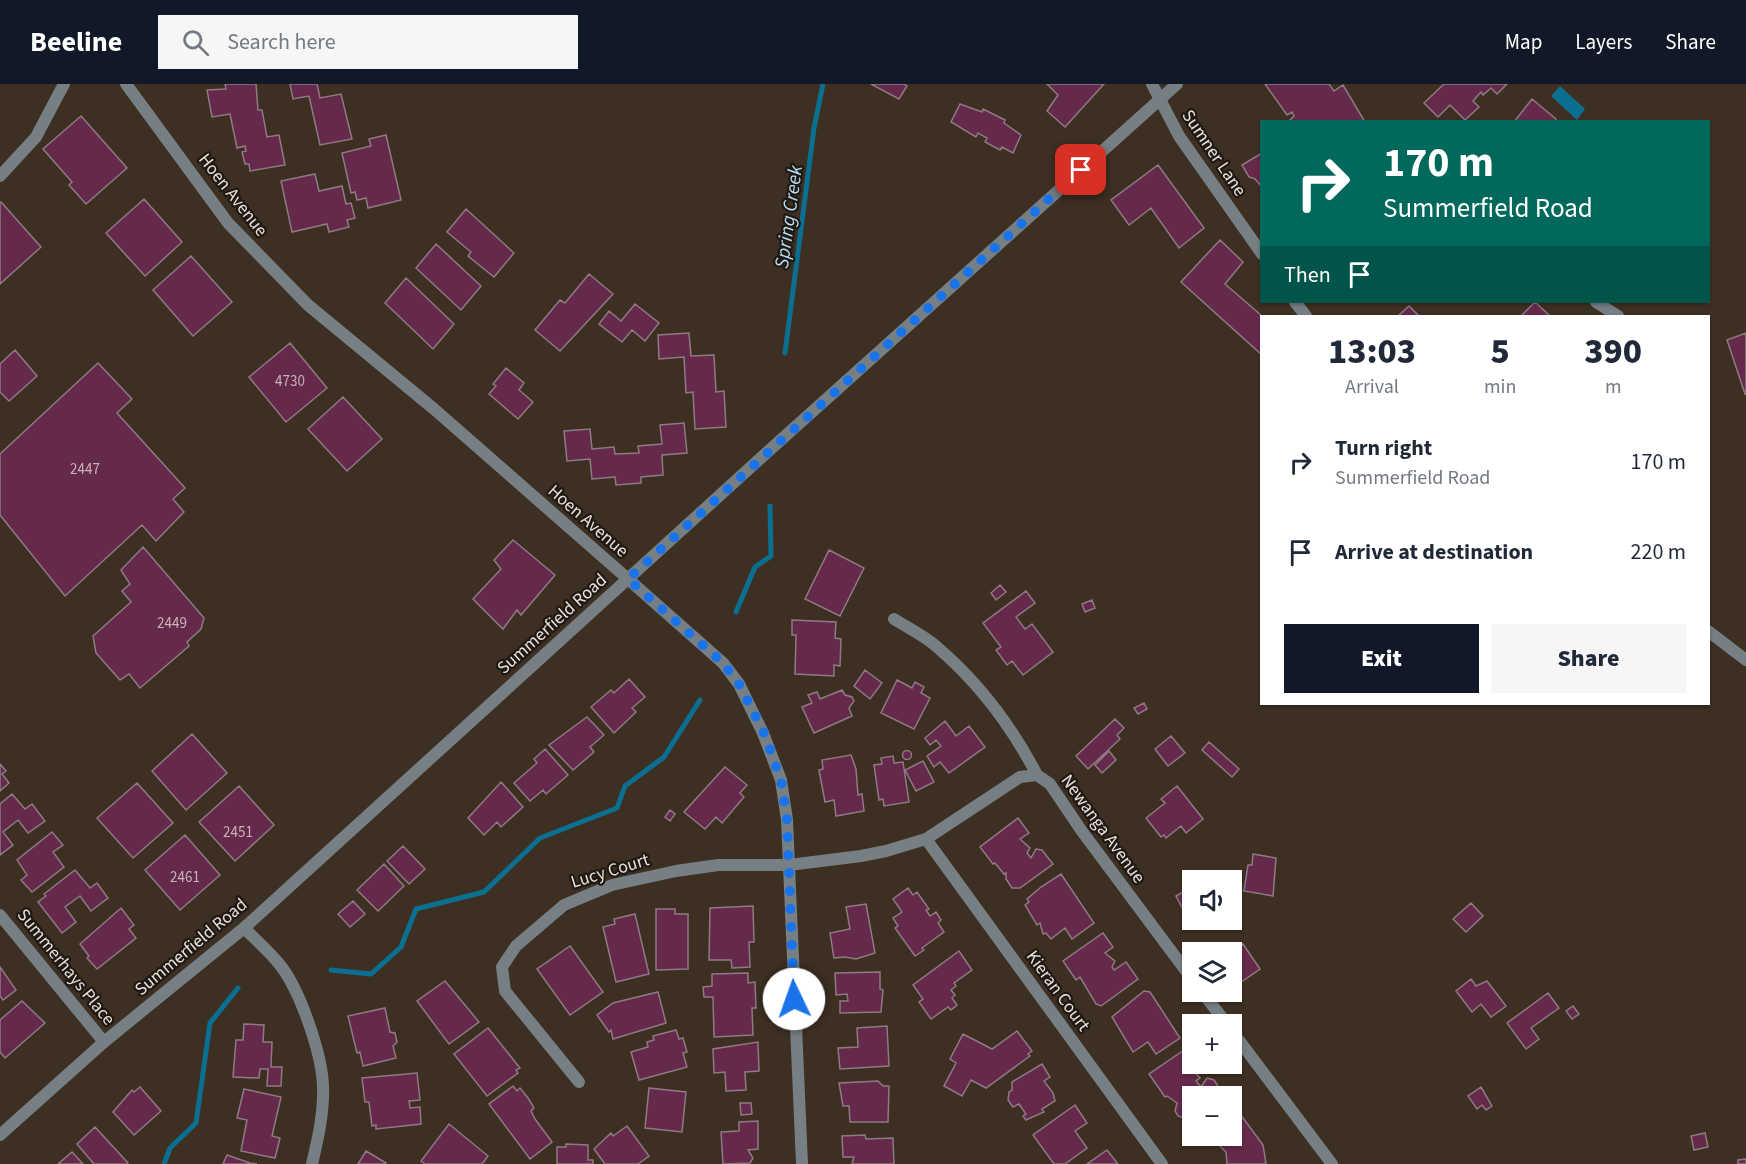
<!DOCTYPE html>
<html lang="en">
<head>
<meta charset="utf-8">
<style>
	:root { --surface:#fff; --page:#f6f6f7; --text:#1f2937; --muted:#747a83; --accent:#111827 }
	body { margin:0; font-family:"Source Sans 3",sans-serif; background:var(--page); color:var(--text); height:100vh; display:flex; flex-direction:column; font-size:22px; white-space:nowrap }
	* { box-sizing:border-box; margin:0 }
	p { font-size:20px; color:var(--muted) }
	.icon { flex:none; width:33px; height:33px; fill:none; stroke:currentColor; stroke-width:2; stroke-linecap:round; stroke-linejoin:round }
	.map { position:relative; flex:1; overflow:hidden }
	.side { position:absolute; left:1260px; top:231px; width:450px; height:390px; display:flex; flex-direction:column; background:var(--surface); border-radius:0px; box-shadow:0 2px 4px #0004 }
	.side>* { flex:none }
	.guide { position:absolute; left:1260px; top:36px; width:450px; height:183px; border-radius:0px; box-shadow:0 2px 4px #0004; background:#00695c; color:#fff; overflow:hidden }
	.controls { position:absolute; left:1182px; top:786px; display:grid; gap:12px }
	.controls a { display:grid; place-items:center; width:60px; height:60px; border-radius:0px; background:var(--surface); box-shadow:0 2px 4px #0004; font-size:30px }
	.pin { position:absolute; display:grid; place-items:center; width:51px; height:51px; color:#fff; margin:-26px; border-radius:12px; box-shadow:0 3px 9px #0006 }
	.me { position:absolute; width:66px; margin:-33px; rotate:357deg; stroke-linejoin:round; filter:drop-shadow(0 0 4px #0008) }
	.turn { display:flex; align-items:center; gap:21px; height:126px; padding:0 24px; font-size:27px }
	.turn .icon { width:78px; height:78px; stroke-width:2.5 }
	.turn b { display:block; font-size:42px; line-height:51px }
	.then { display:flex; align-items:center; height:57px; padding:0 24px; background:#0003; gap:12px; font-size:22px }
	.eta { display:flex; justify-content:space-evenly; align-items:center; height:102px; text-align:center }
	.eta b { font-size:36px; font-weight:800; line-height:42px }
	.cta { display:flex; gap:12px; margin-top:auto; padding:12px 24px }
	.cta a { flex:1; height:69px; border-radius:0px; background:var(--accent); color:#fff; font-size:24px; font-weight:800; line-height:69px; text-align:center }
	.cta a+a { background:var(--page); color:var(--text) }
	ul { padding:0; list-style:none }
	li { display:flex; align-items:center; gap:18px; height:90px; padding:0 24px }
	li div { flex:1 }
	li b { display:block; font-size:22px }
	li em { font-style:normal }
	header { display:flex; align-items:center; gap:36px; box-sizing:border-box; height:84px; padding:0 30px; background:var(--accent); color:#fff }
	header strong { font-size:28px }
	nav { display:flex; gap:33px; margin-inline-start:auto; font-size:21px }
	.search { width:420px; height:54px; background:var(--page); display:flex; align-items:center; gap:15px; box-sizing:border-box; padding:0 21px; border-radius:0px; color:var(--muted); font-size:22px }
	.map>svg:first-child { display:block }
	.water { fill:#0b6f91 }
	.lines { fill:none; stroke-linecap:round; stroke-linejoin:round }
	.stream { stroke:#0b6f91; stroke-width:5 }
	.building { fill:#65294c; stroke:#8f7a84; stroke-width:1.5 }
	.minor { stroke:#767f84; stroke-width:12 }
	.tertiary { stroke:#767f84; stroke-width:12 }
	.route { stroke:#1a73e8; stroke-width:10; stroke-dasharray:0 18 }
	.labels { text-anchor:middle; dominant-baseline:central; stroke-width:4.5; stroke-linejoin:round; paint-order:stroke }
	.number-label { font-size:15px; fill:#c9b3b6 }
	.street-label { font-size:18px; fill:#eae1d9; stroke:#1f1813 }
	.water-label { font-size:20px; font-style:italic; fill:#b7dff3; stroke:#1f1813 }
</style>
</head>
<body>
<header>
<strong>Beeline</strong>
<div class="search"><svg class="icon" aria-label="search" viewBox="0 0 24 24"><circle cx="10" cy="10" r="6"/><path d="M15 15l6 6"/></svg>Search here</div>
<nav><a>Map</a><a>Layers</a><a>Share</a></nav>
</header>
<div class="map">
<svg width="1746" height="1080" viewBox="0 0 1746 1080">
	<rect width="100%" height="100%" fill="#3d2f22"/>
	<path class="water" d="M1560 2 1585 25 1577 36 1551 12Z"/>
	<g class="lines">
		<path class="stream" d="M785 269 814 44 823 0
			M736 528 755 483 771 472 770 422
			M331 886 371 890 401 863 416 825 484 808 540 754 617 724 625 702 664 673 700 616
			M164 1080 170 1064 196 1039 210 939 238 904"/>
	</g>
	<path class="building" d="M225 0H256L258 26H262L267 53 279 51 285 81 250 87 249 80H245L242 68 246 67 245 62 237 64 230 30 212 33 207 6 226 5Z
		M290 0H317L320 14 341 10 352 55 320 61 309 12 293 15Z
		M871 0H904L907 2 899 15Z
		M1047 0H1104L1065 43 1047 27 1058 11Z
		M1265 0H1329L1334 7 1343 1 1365 38H1288L1294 32 1292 28 1287 31Z
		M1444 0H1507L1497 10 1491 4 1483 11 1481 8 1473 17 1479 23 1465 36 1450 21 1438 33 1424 19Z
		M1532 15 1556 35V38H1514Z
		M960 20 982 28 983 25 1005 36 1004 39 1021 51 1013 69 1002 63 1000 66 985 58 987 54 978 49 976 53 951 38Z
		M81 32 127 84 86 120 69 101 72 98 43 65Z
		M386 51 401 116 368 124 366 114 357 116 355 108 351 109 342 69 371 62 369 55Z
		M1262 69V103L1255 95 1249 93 1242 81Z
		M1158 81 1204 144 1179 164 1151 124 1129 141 1111 116Z
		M315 90 319 107 342 102 346 120 351 119 355 134 347 136 349 143 329 148 327 140 292 148 281 97Z
		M144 115 182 158 145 192 106 149Z
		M1 118 41 163 0 200V119Z
		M466 125 514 169 494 193 468 172 471 168 447 148Z
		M1220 156 1243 178 1225 200 1262 232V271L1181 198Z
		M436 160 481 202 461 226 416 184Z
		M191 172 232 218 193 252 153 206Z
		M589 190 613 210 560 267 535 246 560 216 565 219Z
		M406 194 454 240 433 265 385 219Z
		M1535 218 1550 232H1521Z
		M635 220 659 239 645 257 632 246 622 258 599 240 609 227 621 237Z
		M1409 222 1419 232H1398Z
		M689 249 691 272 714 271 716 308 724 307 726 343 695 345 693 308 686 309 684 273 659 275 658 251Z
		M1746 249V310H1745L1727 256Z
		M290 259 327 304 286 338 249 293Z
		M15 266 37 292 9 317 0 308V280Z
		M98 279 132 315 117 329 185 404 173 415 184 428 156 457 142 441 65 512 0 431V370Z
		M506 284 524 299 519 306 533 318 518 335 489 310 496 302 493 300Z
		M343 313 382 355 347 387 308 345Z
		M684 339 687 369 662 371 663 391 641 393V399L616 401 615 393 592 395 590 375 567 377 564 347 590 345 592 365 614 363 615 370 639 369 638 362 662 360 660 341Z
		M513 456 555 491 521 531 517 526 503 545 473 515 501 485 494 476Z
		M143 463 204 534 201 545 187 558 189 562 140 604 129 590 120 596 96 569 93 552 131 518 122 507 130 500 121 486Z
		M829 466 864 484 840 532 805 515Z
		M1000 501 1006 508 996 516 991 509Z
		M1026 507 1035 519 1016 533 1025 545 1032 540 1053 568 1023 591 1012 577 1007 581 996 566 1001 563 983 539Z
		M1092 516 1095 524 1085 528 1082 520Z
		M792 536 836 538 835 554 841 555 840 582 834 581V592L795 590 796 551H792Z
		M865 586 882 599 870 615 854 602Z
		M629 595 645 613 632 624 636 628 614 649 591 623 611 606 614 609Z
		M897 596 912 604 915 598 924 603 921 609 930 614 914 645 881 629Z
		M842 606 845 611 852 613 854 617 849 624 852 632 814 649 802 623 812 619 808 611 817 608 820 615Z
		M1144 619 1147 625 1138 630 1134 624Z
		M587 633 604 651 590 663 594 668 573 686 549 661Z
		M1115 635 1124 644 1117 651 1120 655 1088 685 1076 672Z
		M945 637 956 652 969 642 985 663 949 689 940 678 934 683 927 672 941 662 936 656 930 661 925 654Z
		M192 650 227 689 186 726 152 687Z
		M1171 652 1185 669 1168 682 1155 665Z
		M1209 658 1239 685 1232 693 1202 666Z
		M545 665 568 691 546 710 543 706 530 717 514 699 537 679 534 675Z
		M902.5 671a4.5 4.5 0 1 1 9 0a4.5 4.5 0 1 1-9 0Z
		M1109 667 1116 676 1102 689 1095 681Z
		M851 671 856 685 858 711 862 710 864 727 836 732 834 716 825 718 819 686 823 685 822 676Z
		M893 672 894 679 903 678 909 718 884 722 883 715 879 716 874 681 882 680 881 674Z
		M923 677 934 698 916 707 905 686Z
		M0 680 6 687 2 690 9 699 0 707Z
		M725 683 747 701 740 709 744 713 722 739 716 733 705 745 684 728Z
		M501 698 523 723 501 743 497 738 484 751 468 734Z
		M137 699 173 739 133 774 97 734Z
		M239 702 274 741 235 777 199 738Z
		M1177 702 1203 735 1186 749 1181 742 1166 754 1164 751 1161 753 1146 734 1165 719 1161 715Z
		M12 710 25 725 32 720 45 737 28 749 18 736 3 748 13 761 0 771V720Z
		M670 726 675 730 670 737 665 733Z
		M1018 734 1029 749 1020 755 1030 764 1027 769 1031 774 1036 765 1042 766 1053 780 1020 804H1012L1006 795V789L1004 790 995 779 993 780 980 763Z
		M52 748 63 761 53 768 64 783 32 808 21 796 27 791 17 776Z
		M185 751 220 791 180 826 145 786Z
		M403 762 425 785 409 800 387 777Z
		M1253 770 1276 774 1273 812 1244 807 1248 781H1252Z
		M384 780 404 802 378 827 357 806Z
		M75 786 90 804 97 799 108 814 91 827 80 812 65 823 76 838 62 849 38 818 46 812 44 810Z
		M1061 790 1094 839 1072 855 1065 844 1051 855 1046 849 1043 850 1040 839 1037 841 1025 821 1029 818 1027 815 1041 803Z
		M908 804 913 811 917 808 929 825 926 826 930 832 936 828 941 836 938 839 944 848 922 864 924 866 915 872 895 844 898 842 893 834 902 828 893 815Z
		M1190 804 1192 828 1186 831 1176 812Z
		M353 817 365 830 350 843 338 830Z
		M1471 819 1483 832 1466 848 1453 835Z
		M866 820 875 869 856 875 845 873 834 874 830 849 850 845 846 823Z
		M753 822 754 858H749L750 883 732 884 731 876H709L710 824Z
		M121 824 134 841 129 845 136 854 97 885 87 874 89 872 80 860Z
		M656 825H675V830H688V885L656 886Z
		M635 830 649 890 616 898 603 843 615 840 614 835Z
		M1103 849 1113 863 1105 869 1115 877 1112 883 1114 886 1126 878 1138 895 1101 922 1096 920 1080 893 1076 896 1063 877Z
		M1243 860 1260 885 1237 901 1232 892 1230 868Z
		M570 862 603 908 570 931 537 885Z
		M959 867 972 886 954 899 956 902 951 906 955 911 952 914 957 921 951 926 948 923 931 935 919 918 923 915 913 901Z
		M0 883 16 906 3 916 0 912Z
		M880 888V905L883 906 881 928 840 929V917H848L847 910 836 911 835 889Z
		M748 889V899L755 898 756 924H752L753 951 714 953 713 913H704L703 903 712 902V890Z
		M1471 895 1476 902 1487 897 1506 922 1491 933 1481 920 1472 928 1456 907Z
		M445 897 479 938 449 960 417 917Z
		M1144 907 1150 908 1180 954 1156 970 1148 958 1133 968 1112 933Z
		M658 908 666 939 613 955 611 946 609 948 597 931 613 919Z
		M1548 909 1559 924 1531 944 1539 955 1526 965 1507 939Z
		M22 917 45 939 5 974 0 968V936Z
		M1573 922 1579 930 1572 935 1566 927Z
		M385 924 390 948 395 949 397 958 393 962 396 974 363 982 360 968 357 969 348 932Z
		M244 940 264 941 263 958H272L271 983H282L281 1002H267L268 985H260L259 994 233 993 236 956H243Z
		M887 942 889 982 840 985 838 964 858 963 857 944Z
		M488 944 520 984 516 986 518 989 487 1012 454 970Z
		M676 946 679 955 683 954 687 968 683 969 687 983 639 996 631 968 648 963 647 958 654 956 653 952Z
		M1017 947 1032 967 1028 970 1030 972 986 1004 971 996 962 1012 944 1002 956 979 950 975 963 950 992 965Z
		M758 958 759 987 745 988 746 1006 726 1007 725 988 714 989 713 965Z
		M1187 964 1192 971V980H1196L1190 983 1200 994 1196 997 1201 1003 1207 994 1214 996 1223 1010 1219 1012H1192V1031L1187 1035 1178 1032 1175 1027 1177 1019 1167 1012 1165 1013 1149 990Z
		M1042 980 1050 993 1044 997 1053 1009 1055 1017 1042 1025 1044 1028 1026 1036 1023 1032 1026 1030 1019 1020 1013 1023 1008 1016 1009 1008 1012 1006V998Z
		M417 989 420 1016 409 1017 410 1024 420 1023 421 1040 376 1045V1041L372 1042 369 1018H365L362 994Z
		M878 997 883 1002H889L888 1038H850L849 1022H843L839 999Z
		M513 1002 517 1007 520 1004 528 1014 534 1024 531 1027 535 1035 552 1058 530 1075 489 1020Z
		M140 1003 161 1027 134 1051 113 1028 132 1006 134 1008Z
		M1481 1003 1492 1022 1486 1026 1482 1021 1477 1025 1468 1012Z
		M649 1004 686 1008 682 1048 645 1044Z
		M244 1005 281 1013 272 1052 280 1054 275 1074 241 1067 247 1036 237 1034Z
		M740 1019H751L752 1030 741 1031Z
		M1232 1019 1263 1061 1266 1080H1227L1226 1068 1210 1052H1232Z
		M1075 1021 1087 1039 1075 1047 1087 1064 1065 1080H1054L1033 1051Z
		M758 1037V1065L748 1066 753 1074 750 1079 723 1080 721 1048 739 1047V1038Z
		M449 1040 488 1072 482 1080H425L421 1077Z
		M627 1042 649 1072 638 1080H605L594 1065 611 1049 613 1052Z
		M95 1043 128 1079 127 1080H94L77 1060Z
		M1705 1049 1708 1063 1694 1066 1691 1052Z
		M865 1051 866 1055 893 1054 894 1080H852L854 1073H843L842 1052Z
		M566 1060 588 1061V1076H593V1080H557V1063H566Z
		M1107 1066 1118 1080H1087Z
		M366 1067 386 1079V1080H358Z
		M72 1068 83 1080H58Z
		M227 1071 250 1079 257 1080H223Z
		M1746 1075V1080H1738V1076Z"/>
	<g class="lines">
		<path class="minor" d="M1152 0 1179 52 1262 170
			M0 92 36 53 64 0
			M1295 218 1306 232
			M1596 218 1618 232
			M628 495 723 579 739 600 763 649 781 696 787 736 802 1080
			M894 535C908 544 925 552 937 563 978 598 1012 643 1037 691
			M1708 547 1746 576
			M926 755 1162 1080
			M0 831 104 958
			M244 844C256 856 270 868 280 881 300 906 322 970 323 1002 324 1028 318 1055 312 1080
			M1202 908 1227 940
			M1232 947 1332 1080
			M579 998 505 907 502 883 516 862 564 821 612 801 676 787 718 781H789L861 772 886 767 926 755 1020 693 1037 691 1050 700 1081 746 1192 895"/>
		<path class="tertiary" d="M126 0 228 139 308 221 434 325 628 495
			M0 1051 104 958 244 844 763 372 1177 0"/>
	</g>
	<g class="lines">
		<path class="route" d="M794 915 787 736 781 696 764 649 739 600 723 579 628 495 1081 86"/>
	</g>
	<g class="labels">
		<g class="number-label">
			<text x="290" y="297">4730</text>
			<text x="85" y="385">2447</text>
			<text x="172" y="539">2449</text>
			<text x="238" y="748">2451</text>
			<text x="185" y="793">2461</text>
		</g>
		<g class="street-label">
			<text transform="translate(1214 69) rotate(56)">Sumner Lane</text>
			<text transform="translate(233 111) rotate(52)">Hoen Avenue</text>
			<text transform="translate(588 437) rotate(41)">Hoen Avenue</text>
			<text transform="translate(552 540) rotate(-42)">Summerfield Road</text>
			<text transform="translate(1103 745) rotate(54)">Newanga Avenue</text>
			<text transform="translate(610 787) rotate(-17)">Lucy Court</text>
			<text transform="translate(191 863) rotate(-40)">Summerfield Road</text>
			<text transform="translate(66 883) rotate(51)">Summerhays Place</text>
			<text transform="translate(1058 907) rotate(54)">Kieran Court</text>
		</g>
		<g class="water-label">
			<text transform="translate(789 133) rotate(-82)">Spring Creek</text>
		</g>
	</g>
</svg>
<div class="controls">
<a><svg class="icon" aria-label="sound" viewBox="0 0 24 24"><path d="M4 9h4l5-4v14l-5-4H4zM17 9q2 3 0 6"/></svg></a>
<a><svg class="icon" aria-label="layers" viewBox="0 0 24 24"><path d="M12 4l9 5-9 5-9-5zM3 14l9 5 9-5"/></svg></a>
<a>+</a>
<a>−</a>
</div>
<div class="pin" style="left:1081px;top:86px;background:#d93025"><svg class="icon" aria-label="arrive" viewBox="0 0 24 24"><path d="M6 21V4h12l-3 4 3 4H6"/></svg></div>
<svg class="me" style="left:794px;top:915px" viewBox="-20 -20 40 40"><circle r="19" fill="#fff"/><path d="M0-13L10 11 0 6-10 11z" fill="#1a73e8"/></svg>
<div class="guide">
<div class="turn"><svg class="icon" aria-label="right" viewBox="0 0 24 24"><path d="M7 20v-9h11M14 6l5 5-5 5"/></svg><div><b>170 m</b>Summerfield Road</div></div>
<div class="then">Then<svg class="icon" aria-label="arrive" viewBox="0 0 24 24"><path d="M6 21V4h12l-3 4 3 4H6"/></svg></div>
</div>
<section class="side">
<div class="eta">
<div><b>13:03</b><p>Arrival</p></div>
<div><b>5</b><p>min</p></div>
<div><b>390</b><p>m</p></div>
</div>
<ul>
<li><svg class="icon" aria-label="right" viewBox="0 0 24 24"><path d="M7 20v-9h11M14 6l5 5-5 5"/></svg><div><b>Turn right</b><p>Summerfield Road</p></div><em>170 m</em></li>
<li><svg class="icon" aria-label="arrive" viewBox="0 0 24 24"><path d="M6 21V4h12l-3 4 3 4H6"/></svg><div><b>Arrive at destination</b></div><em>220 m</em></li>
</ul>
<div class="cta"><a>Exit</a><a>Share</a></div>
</section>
</div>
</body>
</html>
